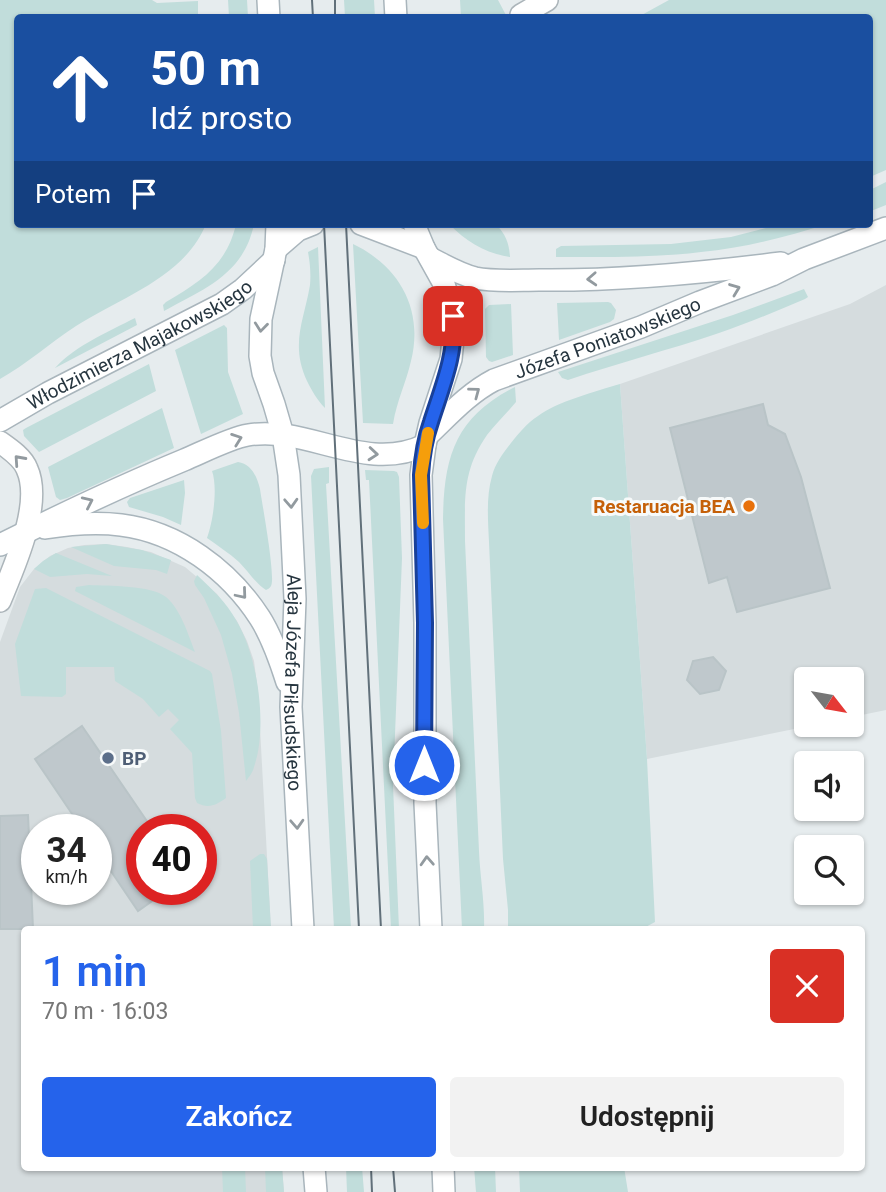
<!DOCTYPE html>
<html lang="pl">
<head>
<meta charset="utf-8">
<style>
	:root { --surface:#fff; --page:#f2f2f2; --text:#222; --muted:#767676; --accent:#2563eb }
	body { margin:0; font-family:Roboto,sans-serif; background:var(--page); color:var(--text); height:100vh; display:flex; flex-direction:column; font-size:26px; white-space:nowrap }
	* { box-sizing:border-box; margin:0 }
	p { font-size:23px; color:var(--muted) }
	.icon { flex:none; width:38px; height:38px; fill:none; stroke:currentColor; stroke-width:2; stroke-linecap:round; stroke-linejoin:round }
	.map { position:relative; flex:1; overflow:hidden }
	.side { position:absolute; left:21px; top:926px; width:844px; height:245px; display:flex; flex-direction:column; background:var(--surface); border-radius:7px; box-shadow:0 2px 5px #0004 }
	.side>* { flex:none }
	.top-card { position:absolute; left:14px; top:14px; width:859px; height:214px; border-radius:7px; box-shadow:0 2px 5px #0004; background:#1a4fa0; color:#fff; overflow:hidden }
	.needle { width:46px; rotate:121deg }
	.buttons { position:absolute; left:794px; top:667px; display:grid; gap:14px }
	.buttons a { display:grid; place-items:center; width:70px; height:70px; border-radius:7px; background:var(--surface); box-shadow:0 2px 5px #0004; font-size:35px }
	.speed { position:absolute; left:21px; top:814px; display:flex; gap:14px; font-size:35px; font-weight:700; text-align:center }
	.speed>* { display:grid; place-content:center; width:91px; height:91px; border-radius:50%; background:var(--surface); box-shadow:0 2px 5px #0004; line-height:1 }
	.speed small { font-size:18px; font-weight:400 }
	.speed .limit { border:10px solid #d22; background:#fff; color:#111 }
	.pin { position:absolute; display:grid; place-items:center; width:60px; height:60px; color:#fff; margin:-30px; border-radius:14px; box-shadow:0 4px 10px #0006 }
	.me { position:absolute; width:77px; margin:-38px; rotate:0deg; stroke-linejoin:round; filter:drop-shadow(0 0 5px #0008) }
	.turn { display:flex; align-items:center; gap:24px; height:147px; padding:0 21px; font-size:32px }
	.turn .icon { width:91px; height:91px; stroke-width:2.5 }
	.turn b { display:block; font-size:49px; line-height:60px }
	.then { display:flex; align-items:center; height:66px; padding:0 21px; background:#0003; gap:14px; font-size:26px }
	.round { display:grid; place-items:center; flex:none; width:74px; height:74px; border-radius:7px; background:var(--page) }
	.overview { display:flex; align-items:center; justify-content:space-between; height:119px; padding:0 21px }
	h1 { font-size:42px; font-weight:600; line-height:52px; color:var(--accent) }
	.button { display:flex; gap:14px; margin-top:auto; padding:14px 21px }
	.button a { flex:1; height:80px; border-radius:7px; background:var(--accent); color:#fff; font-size:28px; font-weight:600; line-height:80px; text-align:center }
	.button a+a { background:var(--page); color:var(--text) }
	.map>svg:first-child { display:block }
	.built { fill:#d5dcde; fill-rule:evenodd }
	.green { fill:#c1dddb }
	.building { fill:#bfc8cc; stroke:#b9c4c7; stroke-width:2 }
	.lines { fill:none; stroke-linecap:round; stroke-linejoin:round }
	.street-casing { stroke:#acb5ba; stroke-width:24 }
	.secondary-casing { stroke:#a9b5bc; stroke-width:24 }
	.street { stroke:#fff; stroke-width:21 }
	.secondary { stroke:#fff; stroke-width:21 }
	.tram { stroke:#61707a; stroke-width:2 }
	.oneway { stroke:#929a9f }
	.route-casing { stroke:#184099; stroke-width:18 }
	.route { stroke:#2563eb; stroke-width:12 }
	.slow { stroke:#f59e0b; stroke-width:12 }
	.food-dot { fill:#e8710a; stroke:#f7fafa; stroke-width:2.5 }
	.service-dot { fill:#5c6f8a; stroke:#f7fafa; stroke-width:2.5 }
	.labels { text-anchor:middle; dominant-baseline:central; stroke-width:6; stroke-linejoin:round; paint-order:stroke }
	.street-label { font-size:19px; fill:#26353f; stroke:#f7fafa }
	.food-label { font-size:19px; font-weight:bold; fill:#c56008; stroke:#f7fafa; text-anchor:end }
	.service-label { font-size:19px; font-weight:bold; fill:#4e5e75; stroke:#f7fafa; text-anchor:start }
</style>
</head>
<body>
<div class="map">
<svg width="886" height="1192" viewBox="0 0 886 1192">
	<rect width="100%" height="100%" fill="#e6ecee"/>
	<path class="built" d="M886 285V710L852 717V679H807V724L814 725 647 759 620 384 850 304Z
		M106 544 127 547 151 552 185 567 217 594 237 621 247 641 254 661 258 692 271 929H24V1167H282L284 1192H0V642L20 587 34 569 50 556 68 548 84 545ZM37 830H96V889H37ZM142 830H201V889H142Z"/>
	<path class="green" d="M0 0H152L157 3 198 1V17L18 18V224H206C185 277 120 298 76 326 50 343 27 364 0 379Z
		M228 0H247L248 17H229Z
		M344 0H374L375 17H345Z
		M460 0H498L507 17H461Z
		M669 0H886V170L870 177V18L638 17Z
		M886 182V205L871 211 870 190Z
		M236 224H254C244 274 204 289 164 311L163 305 166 302C200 282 227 265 236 224Z
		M449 224H496C506 235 509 243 510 257 485 253 467 242 449 224Z
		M781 224H827C786 237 744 248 701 252 653 258 604 257 556 257V249L561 246 671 244 731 237Z
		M353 244C399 266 424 309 411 361 406 383 397 400 393 424L363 423Z
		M318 247 325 408C317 400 312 391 307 381 290 344 304 321 310 285 311 274 310 263 308 252Z
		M804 289 808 297 805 299C777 311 748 323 719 333 669 350 618 363 568 380L562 378 558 372 733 315Z
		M608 302 611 303 616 310 614 319 610 322 559 340 557 303Z
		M511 304 513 355 492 362 489 361 486 357 485 309 489 305Z
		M135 318 137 325 55 368C76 345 108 332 135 318Z
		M224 325 227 328 228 372 243 414 201 434 175 350Z
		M149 364 156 391 39 452 24 436 23 430 26 428Z
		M620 384 647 759 655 922 642 929H508V910L503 859 489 542C488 520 486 497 492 476 495 464 503 453 511 443 519 433 527 423 538 416 556 402 597 391 620 384Z
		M515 387 516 402C507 413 496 423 487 435 462 471 465 499 465 541L479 851C480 877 485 903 484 929H462L443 519C444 455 456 417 515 387Z
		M162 408 174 448 67 498 60 500 56 497 48 467Z
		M238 462C251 464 257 476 260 489 262 503 276 578 271 586 270 588 268 589 266 590 256 584 248 571 239 562 229 553 218 546 207 538 213 522 218 488 212 471Z
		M329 467V483L326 484 351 929H334L311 476 314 469Z
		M365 470 394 471 397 472 399 477 402 558 393 785 399 929H391L369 480H366Z
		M184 480 185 493 181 525 163 517 129 507 127 502 130 498Z
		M106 544 142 550 171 560 167 574 156 570 114 566 71 547Z
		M56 553 112 576 87 574 50 577 34 569 43 561Z
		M197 575C212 589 226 602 236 620 258 656 268 727 254 767 253 772 249 777 246 781L239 713 232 674 221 635 204 598 195 585 194 581Z
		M89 585C108 586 151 585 166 597 181 610 188 634 195 652L75 591 76 587Z
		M46 588 210 671 212 674 221 731 226 798C216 805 209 809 197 803L195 798 192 753 170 729 179 720 168 709 159 717 143 699 115 681 114 667H66V694L62 697 21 696 15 644 35 589Z
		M260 854H264L267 859 271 929H253L250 861Z
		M222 1167H245L246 1192H223Z
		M265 1167H282L284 1192H266Z
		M346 1167H362L364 1192H347Z
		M474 1167H495L496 1192H476Z
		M519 1167H624L628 1192H520Z"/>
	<path class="building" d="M763 404 768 425 785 434 801 477 830 588 737 612 727 577 709 583 670 428Z
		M713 657 726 671 719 690 700 694 687 680 693 661Z
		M82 726 153 830H142V889H169L138 911 96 849V830H83L35 759Z
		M28 815 33 929H0V816Z"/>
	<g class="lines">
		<g class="street-casing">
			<path id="street" d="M521 15 547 0
				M0 442C10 449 23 458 27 469 43 504 14 567 0 601"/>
		</g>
		<g class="secondary-casing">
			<g id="secondary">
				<path d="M268 0 269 18"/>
				<path d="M395 0 396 18"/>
				<path id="s1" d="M277 224 276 249 261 319 260 356 263 373 274 404 283 435 289 475 295 599 291 707 303 929"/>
				<path d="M361 224 424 248"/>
				<path d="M414 224 424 248 444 284 450 304 454 329 451 359 430 423 425 445 421 475 425 623V803L431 929"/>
				<path d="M276 249 298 230 313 224"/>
				<path d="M430 258C444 265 459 274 475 278 495 282 519 280 539 280 620 281 701 273 781 263"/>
				<path id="s2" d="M0 421 48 393 222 304 243 289 274 260"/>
				<path id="s3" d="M429 434C450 414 469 393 494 380L641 327 700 302 772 275 804 259 886 228"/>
				<path d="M45 528C70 524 96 522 121 525 178 532 229 570 260 618 272 637 280 660 287 682"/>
				<path d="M0 545C60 515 121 486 184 460 201 453 230 438 248 435 308 425 365 474 425 445"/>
				<path d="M314 1167 316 1192"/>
				<path d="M443 1167 444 1192"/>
			</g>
		</g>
		<use href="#street" class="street"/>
		<use href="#secondary" class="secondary"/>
		<path class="tram" d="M312 0 313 18
			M335 0V18
			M324 224 359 929
			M346 224 381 929
			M371 1167 372 1192
			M393 1167 395 1192"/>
	</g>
	<defs><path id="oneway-chevron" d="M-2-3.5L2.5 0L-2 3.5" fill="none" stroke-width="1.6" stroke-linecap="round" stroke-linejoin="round" transform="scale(1.75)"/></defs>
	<g class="oneway">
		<use href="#oneway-chevron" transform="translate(592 279) rotate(177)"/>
		<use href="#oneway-chevron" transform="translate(735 289) rotate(-21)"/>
		<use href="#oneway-chevron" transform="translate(261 327) rotate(96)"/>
		<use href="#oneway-chevron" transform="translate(475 392) rotate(-37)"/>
		<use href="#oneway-chevron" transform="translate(237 439) rotate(-20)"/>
		<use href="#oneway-chevron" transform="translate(373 454) rotate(5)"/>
		<use href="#oneway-chevron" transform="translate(19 460) rotate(-132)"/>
		<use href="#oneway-chevron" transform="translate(88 502) rotate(-25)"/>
		<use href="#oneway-chevron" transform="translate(291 503) rotate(87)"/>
		<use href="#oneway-chevron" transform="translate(242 594) rotate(50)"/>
		<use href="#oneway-chevron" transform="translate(297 824) rotate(87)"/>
		<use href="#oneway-chevron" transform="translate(427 861) rotate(-93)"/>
	</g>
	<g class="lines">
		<g class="route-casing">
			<path id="route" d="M424 765 425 623 421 475C422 457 425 439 431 422 442 387 457 353 453 316"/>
		</g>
		<use href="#route" class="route"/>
		<path class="slow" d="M423 523 421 475 428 433"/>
	</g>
	<circle class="food-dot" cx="749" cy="506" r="7"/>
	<circle class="service-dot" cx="108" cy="758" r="7"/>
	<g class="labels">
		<g class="street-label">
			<text stroke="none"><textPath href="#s3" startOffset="206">Józefa Poniatowskiego</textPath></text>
			<text stroke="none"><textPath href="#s2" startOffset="159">Włodzimierza Majakowskiego</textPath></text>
			<text stroke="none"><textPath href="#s1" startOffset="464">Aleja Józefa Piłsudskiego</textPath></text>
		</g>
		<g class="food-label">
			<text x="735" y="506">Restaruacja BEA</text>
		</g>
		<g class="service-label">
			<text x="122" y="758">BP</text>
		</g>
	</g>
</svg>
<div class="buttons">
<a><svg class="needle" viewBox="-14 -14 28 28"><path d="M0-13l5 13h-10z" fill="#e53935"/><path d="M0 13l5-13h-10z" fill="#767676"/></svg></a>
<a><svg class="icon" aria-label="sound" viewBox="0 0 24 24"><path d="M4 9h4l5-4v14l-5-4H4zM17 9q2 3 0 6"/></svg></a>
<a><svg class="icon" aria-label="search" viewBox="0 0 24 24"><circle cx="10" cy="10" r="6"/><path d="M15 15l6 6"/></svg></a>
</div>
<div class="speed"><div>34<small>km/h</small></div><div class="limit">40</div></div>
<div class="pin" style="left:453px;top:316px;background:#d93025"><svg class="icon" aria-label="arrive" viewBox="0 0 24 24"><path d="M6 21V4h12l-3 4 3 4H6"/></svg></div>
<svg class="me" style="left:424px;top:765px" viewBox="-20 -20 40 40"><circle r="17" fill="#2563eb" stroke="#fff" stroke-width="3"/><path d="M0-11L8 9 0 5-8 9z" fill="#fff"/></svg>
<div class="top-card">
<div class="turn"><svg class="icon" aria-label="ahead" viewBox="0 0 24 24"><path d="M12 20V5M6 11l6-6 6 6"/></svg><div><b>50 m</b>Idź prosto</div></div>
<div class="then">Potem<svg class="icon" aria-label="arrive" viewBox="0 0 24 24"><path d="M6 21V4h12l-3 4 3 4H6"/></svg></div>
</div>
<section class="side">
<div class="overview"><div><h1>1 min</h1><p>70 m · 16:03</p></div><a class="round" style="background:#d93025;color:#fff"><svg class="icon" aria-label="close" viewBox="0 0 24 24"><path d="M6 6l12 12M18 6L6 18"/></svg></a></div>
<div class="button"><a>Zakończ</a><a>Udostępnij</a></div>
</section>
</div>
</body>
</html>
